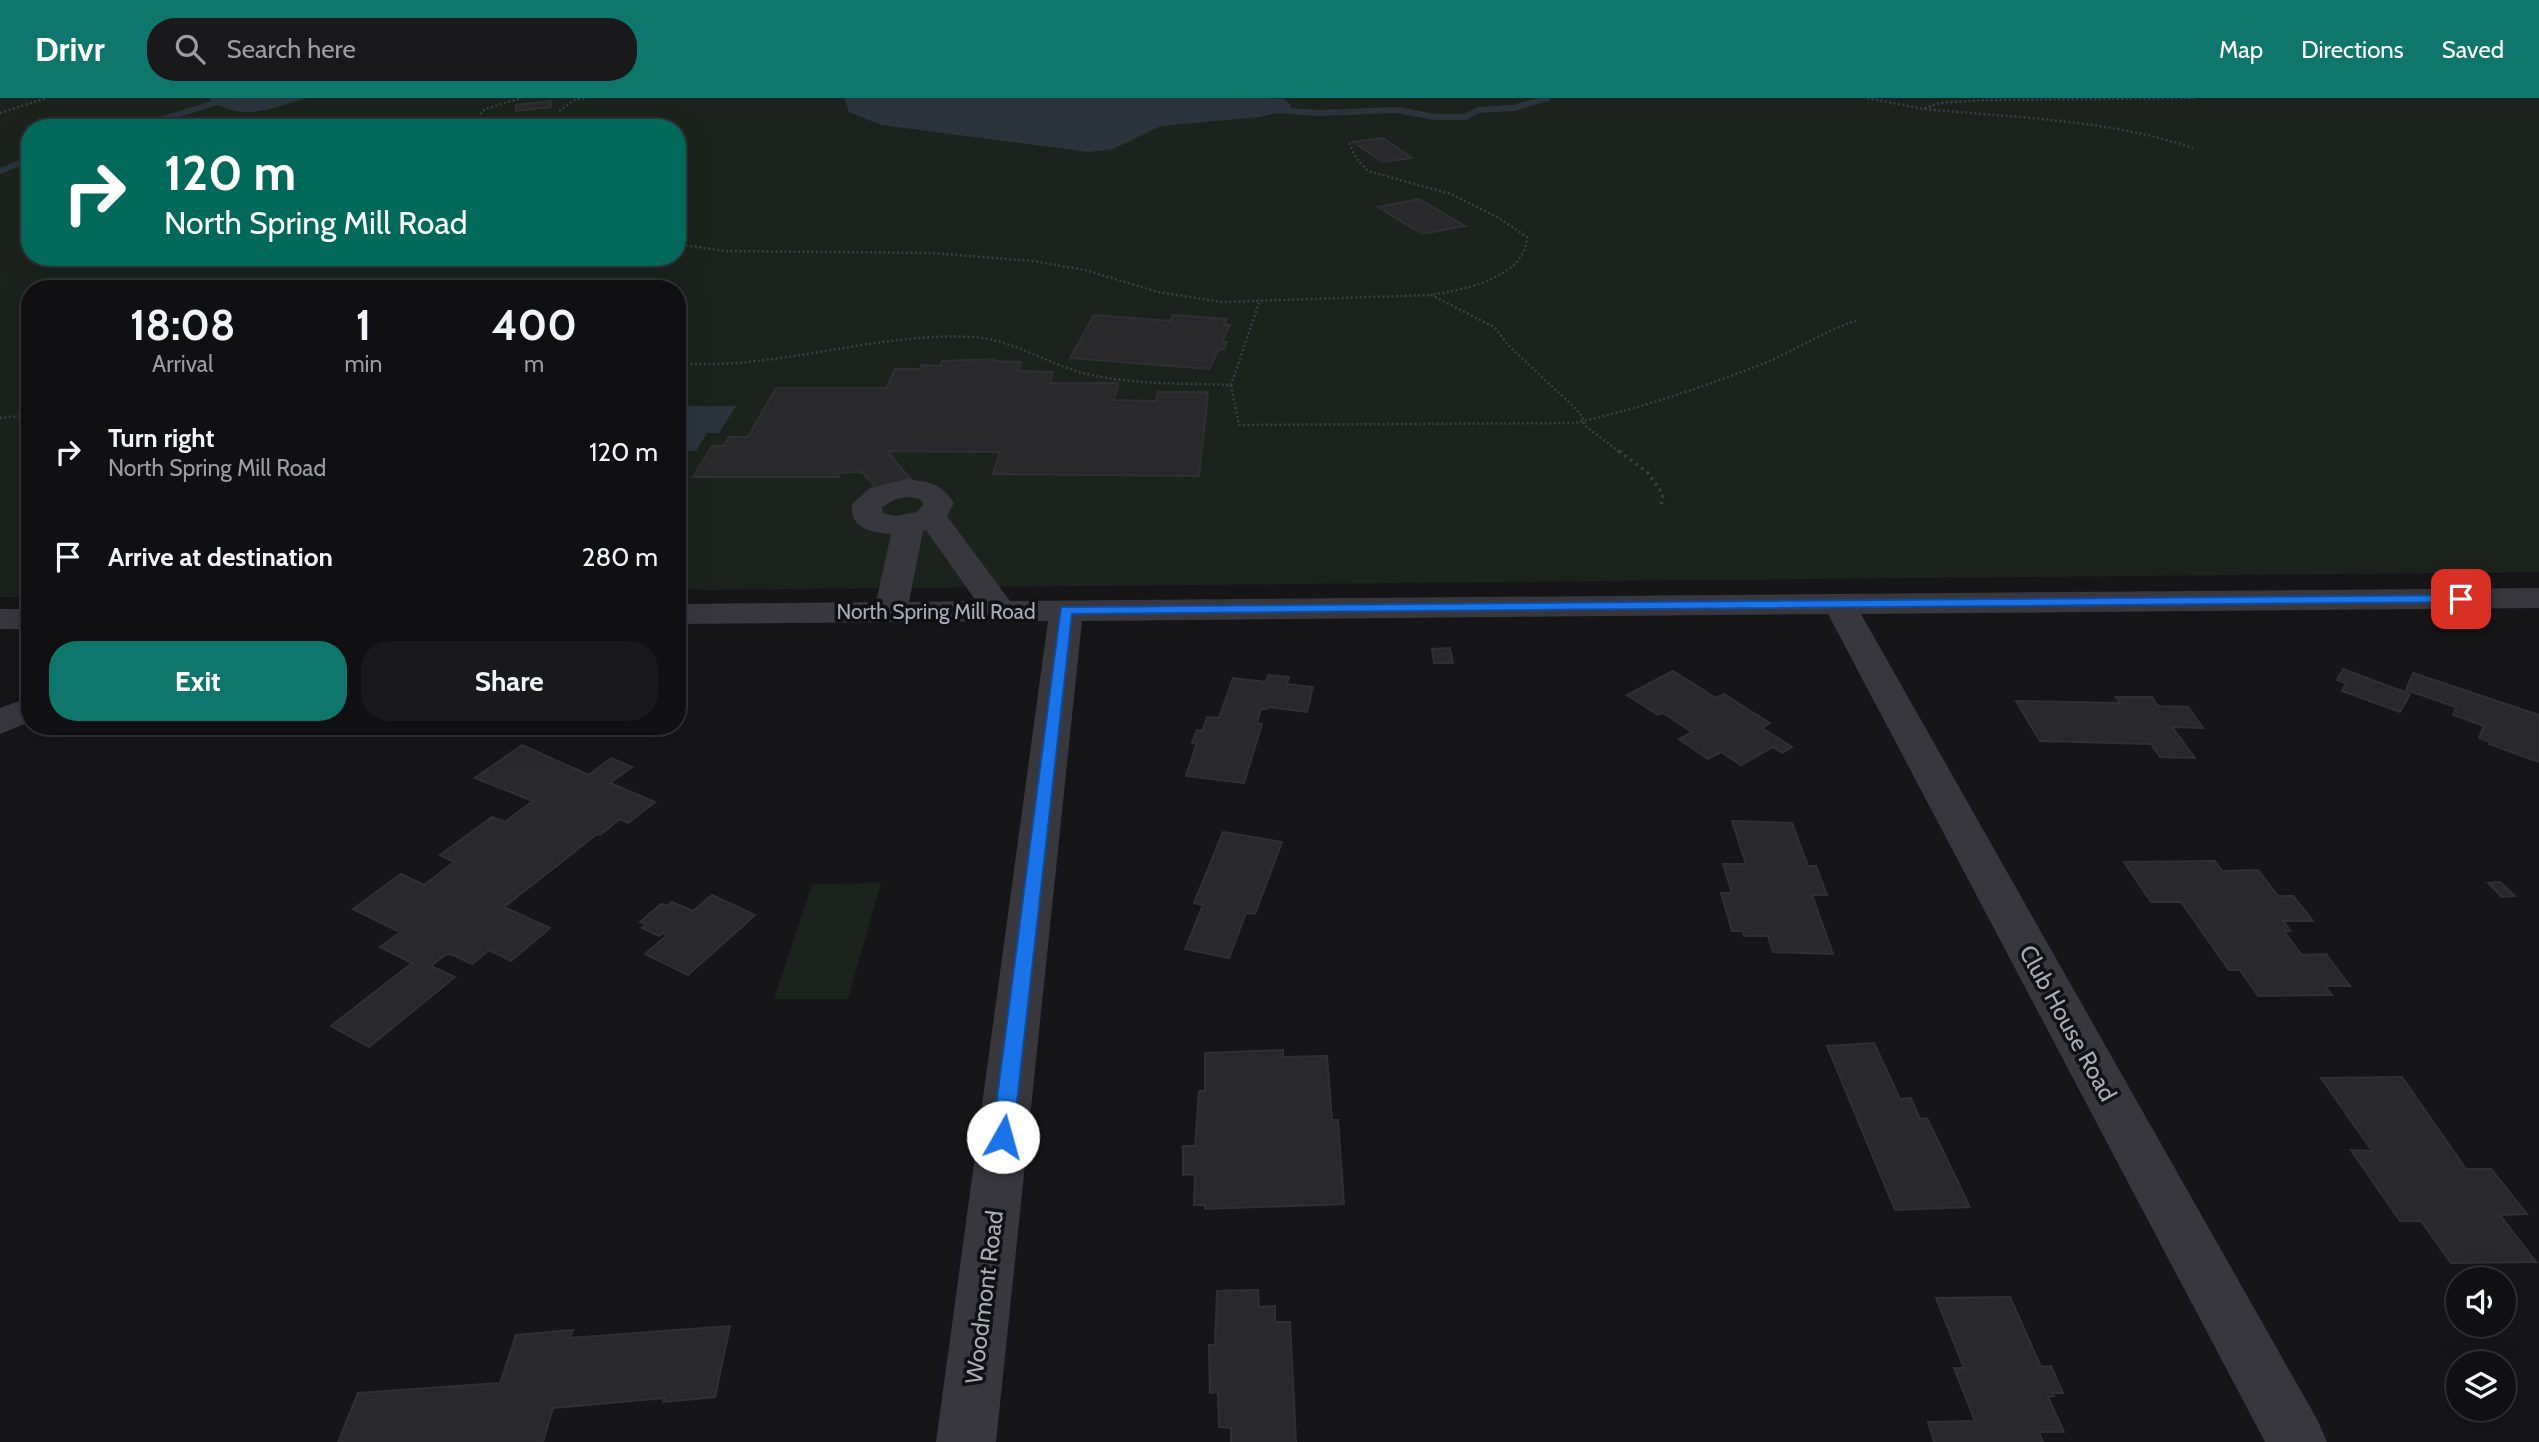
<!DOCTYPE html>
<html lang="en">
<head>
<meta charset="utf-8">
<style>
	:root { --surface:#101012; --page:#19191b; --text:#f1f3f6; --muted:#9c9d9f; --line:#303032; --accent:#0f766e }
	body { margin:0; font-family:Cabin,sans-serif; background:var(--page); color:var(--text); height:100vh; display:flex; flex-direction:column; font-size:26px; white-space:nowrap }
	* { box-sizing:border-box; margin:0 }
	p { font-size:23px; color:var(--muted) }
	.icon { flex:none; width:38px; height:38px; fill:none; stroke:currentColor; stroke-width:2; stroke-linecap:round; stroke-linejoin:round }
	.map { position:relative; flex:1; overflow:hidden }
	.drawer { position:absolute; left:21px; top:182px; width:665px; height:455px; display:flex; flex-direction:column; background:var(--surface); border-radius:28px; box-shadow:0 7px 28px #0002,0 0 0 2px var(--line) }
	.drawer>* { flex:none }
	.guide { position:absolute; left:21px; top:21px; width:665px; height:147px; border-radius:28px; box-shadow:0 7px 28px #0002,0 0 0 2px var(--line); background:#00695c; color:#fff; overflow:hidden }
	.fabs { position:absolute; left:2446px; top:1169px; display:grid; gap:14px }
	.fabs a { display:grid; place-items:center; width:70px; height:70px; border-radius:50%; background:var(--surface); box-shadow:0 7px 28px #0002,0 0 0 2px var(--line); font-size:35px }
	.pin { position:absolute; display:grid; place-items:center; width:60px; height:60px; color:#fff; margin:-30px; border-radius:14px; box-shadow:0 4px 10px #0006 }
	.me { position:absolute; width:77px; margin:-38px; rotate:7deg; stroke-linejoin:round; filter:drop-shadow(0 0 5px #0008) }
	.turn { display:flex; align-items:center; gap:24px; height:147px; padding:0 28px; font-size:32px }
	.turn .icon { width:91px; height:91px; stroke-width:2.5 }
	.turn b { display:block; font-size:49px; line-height:60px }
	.eta { display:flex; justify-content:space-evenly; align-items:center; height:119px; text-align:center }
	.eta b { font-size:42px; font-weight:700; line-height:49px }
	.cta { display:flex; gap:14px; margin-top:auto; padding:14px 28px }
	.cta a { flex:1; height:80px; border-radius:28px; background:var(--accent); color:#fff; font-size:28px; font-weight:700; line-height:80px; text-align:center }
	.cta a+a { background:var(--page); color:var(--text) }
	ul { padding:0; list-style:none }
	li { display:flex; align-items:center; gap:21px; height:105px; padding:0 28px }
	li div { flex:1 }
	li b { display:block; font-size:26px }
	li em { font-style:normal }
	header { display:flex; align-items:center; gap:42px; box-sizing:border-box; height:98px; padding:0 35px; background:var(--accent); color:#fff }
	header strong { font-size:33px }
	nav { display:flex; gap:38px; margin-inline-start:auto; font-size:24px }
	.search { width:490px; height:63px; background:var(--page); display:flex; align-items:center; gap:18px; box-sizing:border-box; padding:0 24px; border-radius:28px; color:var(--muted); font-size:26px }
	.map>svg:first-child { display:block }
	.green { fill:#1c231d; fill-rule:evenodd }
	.water { fill:#2b343d }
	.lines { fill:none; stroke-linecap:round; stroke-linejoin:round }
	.stream { stroke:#2b343d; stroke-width:6 }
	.building { fill:#29292c; stroke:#303034; stroke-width:2 }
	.path-far1 { stroke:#3d3e44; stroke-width:2.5; stroke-dasharray:2 2.5; stroke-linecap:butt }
	.path { stroke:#3d3e44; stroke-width:3.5; stroke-dasharray:2.5 4.5; stroke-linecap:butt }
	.minor { fill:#37373d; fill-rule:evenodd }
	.route { fill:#1a73e8; stroke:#114b97; stroke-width:2 }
	.labels { text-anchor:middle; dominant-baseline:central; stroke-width:7; stroke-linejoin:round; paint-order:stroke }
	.street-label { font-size:21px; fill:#a7acb9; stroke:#111113 }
	.near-street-label { font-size:24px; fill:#a7acb9; stroke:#111113 }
</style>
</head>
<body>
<header>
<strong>Drivr</strong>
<div class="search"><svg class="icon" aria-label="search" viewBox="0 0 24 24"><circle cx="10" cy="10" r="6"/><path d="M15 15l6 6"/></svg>Search here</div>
<nav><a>Map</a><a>Directions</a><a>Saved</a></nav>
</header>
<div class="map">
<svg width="2539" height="1344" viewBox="0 0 2539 1344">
	<rect width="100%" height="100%" fill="#161618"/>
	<path class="green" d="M0 0H2539V474L677 492V191H30V499H0ZM30 30H677V159H30Z
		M881 785 848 901H774L812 786Z"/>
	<path class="water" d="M208 0H305C271 11 239 25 208 0Z
		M844 0H1268L1284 1 1290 6 1291 12 1260 19 1161 28 1113 51 1089 54 881 27 849 14Z
		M677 308H736L719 335H707L696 353H677Z"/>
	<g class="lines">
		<path class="stream" d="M1274 12 1318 15 1397 12 1435 19H1465L1479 12 1513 10 1548 0
			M133 30 215 5 243 0
			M0 73 30 61"/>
	</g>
	<path class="building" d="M551 3V9L516 13V7Z
		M1383 40 1412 60 1382 64 1353 44Z
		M1419 101 1465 128 1422 136 1378 109Z
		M1094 217 1170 223 1173 217 1227 221 1224 227H1230L1222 244H1227L1224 251H1219L1209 271 1070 260Z
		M994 261 993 263 1021 264 1018 273 1053 274 1050 285H1118L1114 302 1156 303 1158 294H1208L1199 378 993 376 1000 354 887 353 912 383 878 392 862 374 840 375 839 379H693L712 348H724L729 339H748L776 290H887L895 271H920L921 267 940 268 942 263Z
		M1450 550 1453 565H1434L1432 551Z
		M2343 571 2410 596 2400 614 2342 593 2346 585 2337 582Z
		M1673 573 1716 600 1724 596 1741 607 1770 625 1762 630 1792 649 1782 655 1773 649 1741 667 1721 654 1708 661 1679 641 1692 634 1663 615 1658 617 1627 597Z
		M2413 575 2539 617V664L2489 646 2490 644 2479 640 2484 628 2453 617 2456 609 2406 592Z
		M1268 577 1289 579 1287 586 1313 589 1307 614 1268 609 1267 611H1261L1257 625 1262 626 1244 685 1186 678 1197 645H1192L1197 632 1202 633 1207 619 1219 620 1233 580 1266 584Z
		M2116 599H2152L2158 608 2188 609 2203 630 2172 629 2195 660 2160 659 2151 646 2040 643 2016 603 2120 605Z
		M522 647 589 677 611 660 632 669 610 685 655 704 628 725 620 721 600 737 597 736 504 809 550 830 511 863 489 852 472 866 451 856 445 857 431 868 455 879 369 949 331 928 412 865 380 849 400 834 353 811 401 776 424 787 454 764 440 757 492 719 505 724 533 703 475 680Z
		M1732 723 1792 725 1808 768H1816L1827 797H1812L1833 856 1773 854 1768 838H1744L1743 833H1732L1721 795H1732L1723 766H1746Z
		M1223 734 1282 744 1255 816 1246 815 1229 860 1185 851 1203 807 1194 805Z
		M2215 763 2222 773 2258 772 2278 798H2293L2313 823H2283L2291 833 2284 834 2302 857 2326 856 2350 888H2325L2332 897 2258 898 2240 872H2229L2181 804H2151L2124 764Z
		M2500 784 2515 798 2502 799 2488 785Z
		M712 797 755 817 688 877 645 856 667 837 663 835 659 838 642 830 646 826 640 824 661 806 667 808 672 804 693 813Z
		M1874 945 1900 1001 1911 1000 1920 1021 1927 1020 1970 1109 1895 1112 1827 948Z
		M1283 952V959L1327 958 1332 1022H1338L1344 1106 1205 1111V1107H1194L1195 1076 1183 1077V1048H1195L1199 993H1205V955Z
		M2402 979 2466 1071H2491L2527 1116 2500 1117 2536 1164 2451 1165 2421 1123H2400L2351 1052 2372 1053 2321 980Z
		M1258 1192 1259 1209 1275 1208V1224H1290L1296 1344H1231V1330L1219 1329 1218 1294 1210 1295 1209 1247H1215L1217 1193Z
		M2010 1199 2041 1269 2051 1268 2063 1295H2052L2054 1298 2048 1299 2064 1334H2039L2043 1344H1934L1928 1324 1975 1323 1954 1270H1964L1936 1200Z
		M730 1228 715 1299 663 1304 665 1300 553 1310 543 1344H338L358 1295 500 1285 516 1237 573 1232 570 1240Z"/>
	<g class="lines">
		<path class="path-far1" d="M1867 0 1923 11 1939 5 1985 2 2195 0
			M1925 11C2015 20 2107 21 2193 50
			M559 13 574 2 584 0
			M0 15 46 0
			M480 30 481 15 485 11 522 0
			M1349 45 1356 60 1368 73 1451 96 1499 120 1527 139C1526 180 1462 192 1431 197L1494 229 1510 249 1573 308 1582 318 1585 328 1621 355
			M677 146 725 153 932 155 1033 163 1085 172 1158 194 1222 204 1431 197
			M677 265C776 273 873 234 972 239 1011 241 1046 265 1083 275 1130 287 1183 285 1231 287L1259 205
			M1231 287 1239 327 1574 325C1639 311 1703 289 1765 265 1797 252 1825 232 1858 222
			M0 320 30 317"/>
		<path class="path" d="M1619 353 1648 375 1663 396 1661 408"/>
		<path class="minor" d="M908 381C931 385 940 384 954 405L947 418 1010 503 2539 490V510L1861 516 2318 1323 2327 1344H2265L1828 516 1082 523 996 1344H936L1048 523 677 526V506L876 504 891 436C870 434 850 431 852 406L870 390ZM908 399 920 401 924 406 917 414 896 418 882 415V409L896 401ZM926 432 976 503 909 504 923 433Z
			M0 511H30V531H0Z
			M30 599V624L0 636V610Z"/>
	</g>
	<path class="route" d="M2461 497 2466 498V504L1072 516 1013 1039 1010 1045 1003 1048 995 1045 992 1039 1061 509Z"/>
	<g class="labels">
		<g class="street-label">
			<text x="936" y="513">North Spring Mill Road</text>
		</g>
		<g class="near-street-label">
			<text transform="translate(2068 925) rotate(61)">Club House Road</text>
			<text transform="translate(984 1199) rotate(-83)">Woodmont Road</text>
		</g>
	</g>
</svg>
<div class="fabs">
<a><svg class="icon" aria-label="sound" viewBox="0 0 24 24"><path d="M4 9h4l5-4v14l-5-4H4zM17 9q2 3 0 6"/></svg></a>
<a><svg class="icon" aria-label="layers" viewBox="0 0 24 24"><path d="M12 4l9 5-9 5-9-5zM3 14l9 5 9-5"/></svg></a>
</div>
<div class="pin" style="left:2461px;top:501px;background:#d93025"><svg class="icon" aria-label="arrive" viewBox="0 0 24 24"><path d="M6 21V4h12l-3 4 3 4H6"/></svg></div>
<svg class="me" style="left:1003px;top:1039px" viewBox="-20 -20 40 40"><circle r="19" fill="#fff"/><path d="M0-13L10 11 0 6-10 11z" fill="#1a73e8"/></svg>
<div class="guide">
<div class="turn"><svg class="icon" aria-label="right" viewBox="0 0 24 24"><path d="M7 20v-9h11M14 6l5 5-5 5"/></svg><div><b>120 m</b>North Spring Mill Road</div></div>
</div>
<section class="drawer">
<div class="eta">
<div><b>18:08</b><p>Arrival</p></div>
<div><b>1</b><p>min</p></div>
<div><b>400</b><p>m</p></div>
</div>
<ul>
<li><svg class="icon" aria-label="right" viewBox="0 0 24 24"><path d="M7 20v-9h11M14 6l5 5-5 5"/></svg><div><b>Turn right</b><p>North Spring Mill Road</p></div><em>120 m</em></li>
<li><svg class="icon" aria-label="arrive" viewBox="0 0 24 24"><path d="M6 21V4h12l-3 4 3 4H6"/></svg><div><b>Arrive at destination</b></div><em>280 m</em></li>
</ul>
<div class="cta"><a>Exit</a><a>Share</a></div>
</section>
</div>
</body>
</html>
